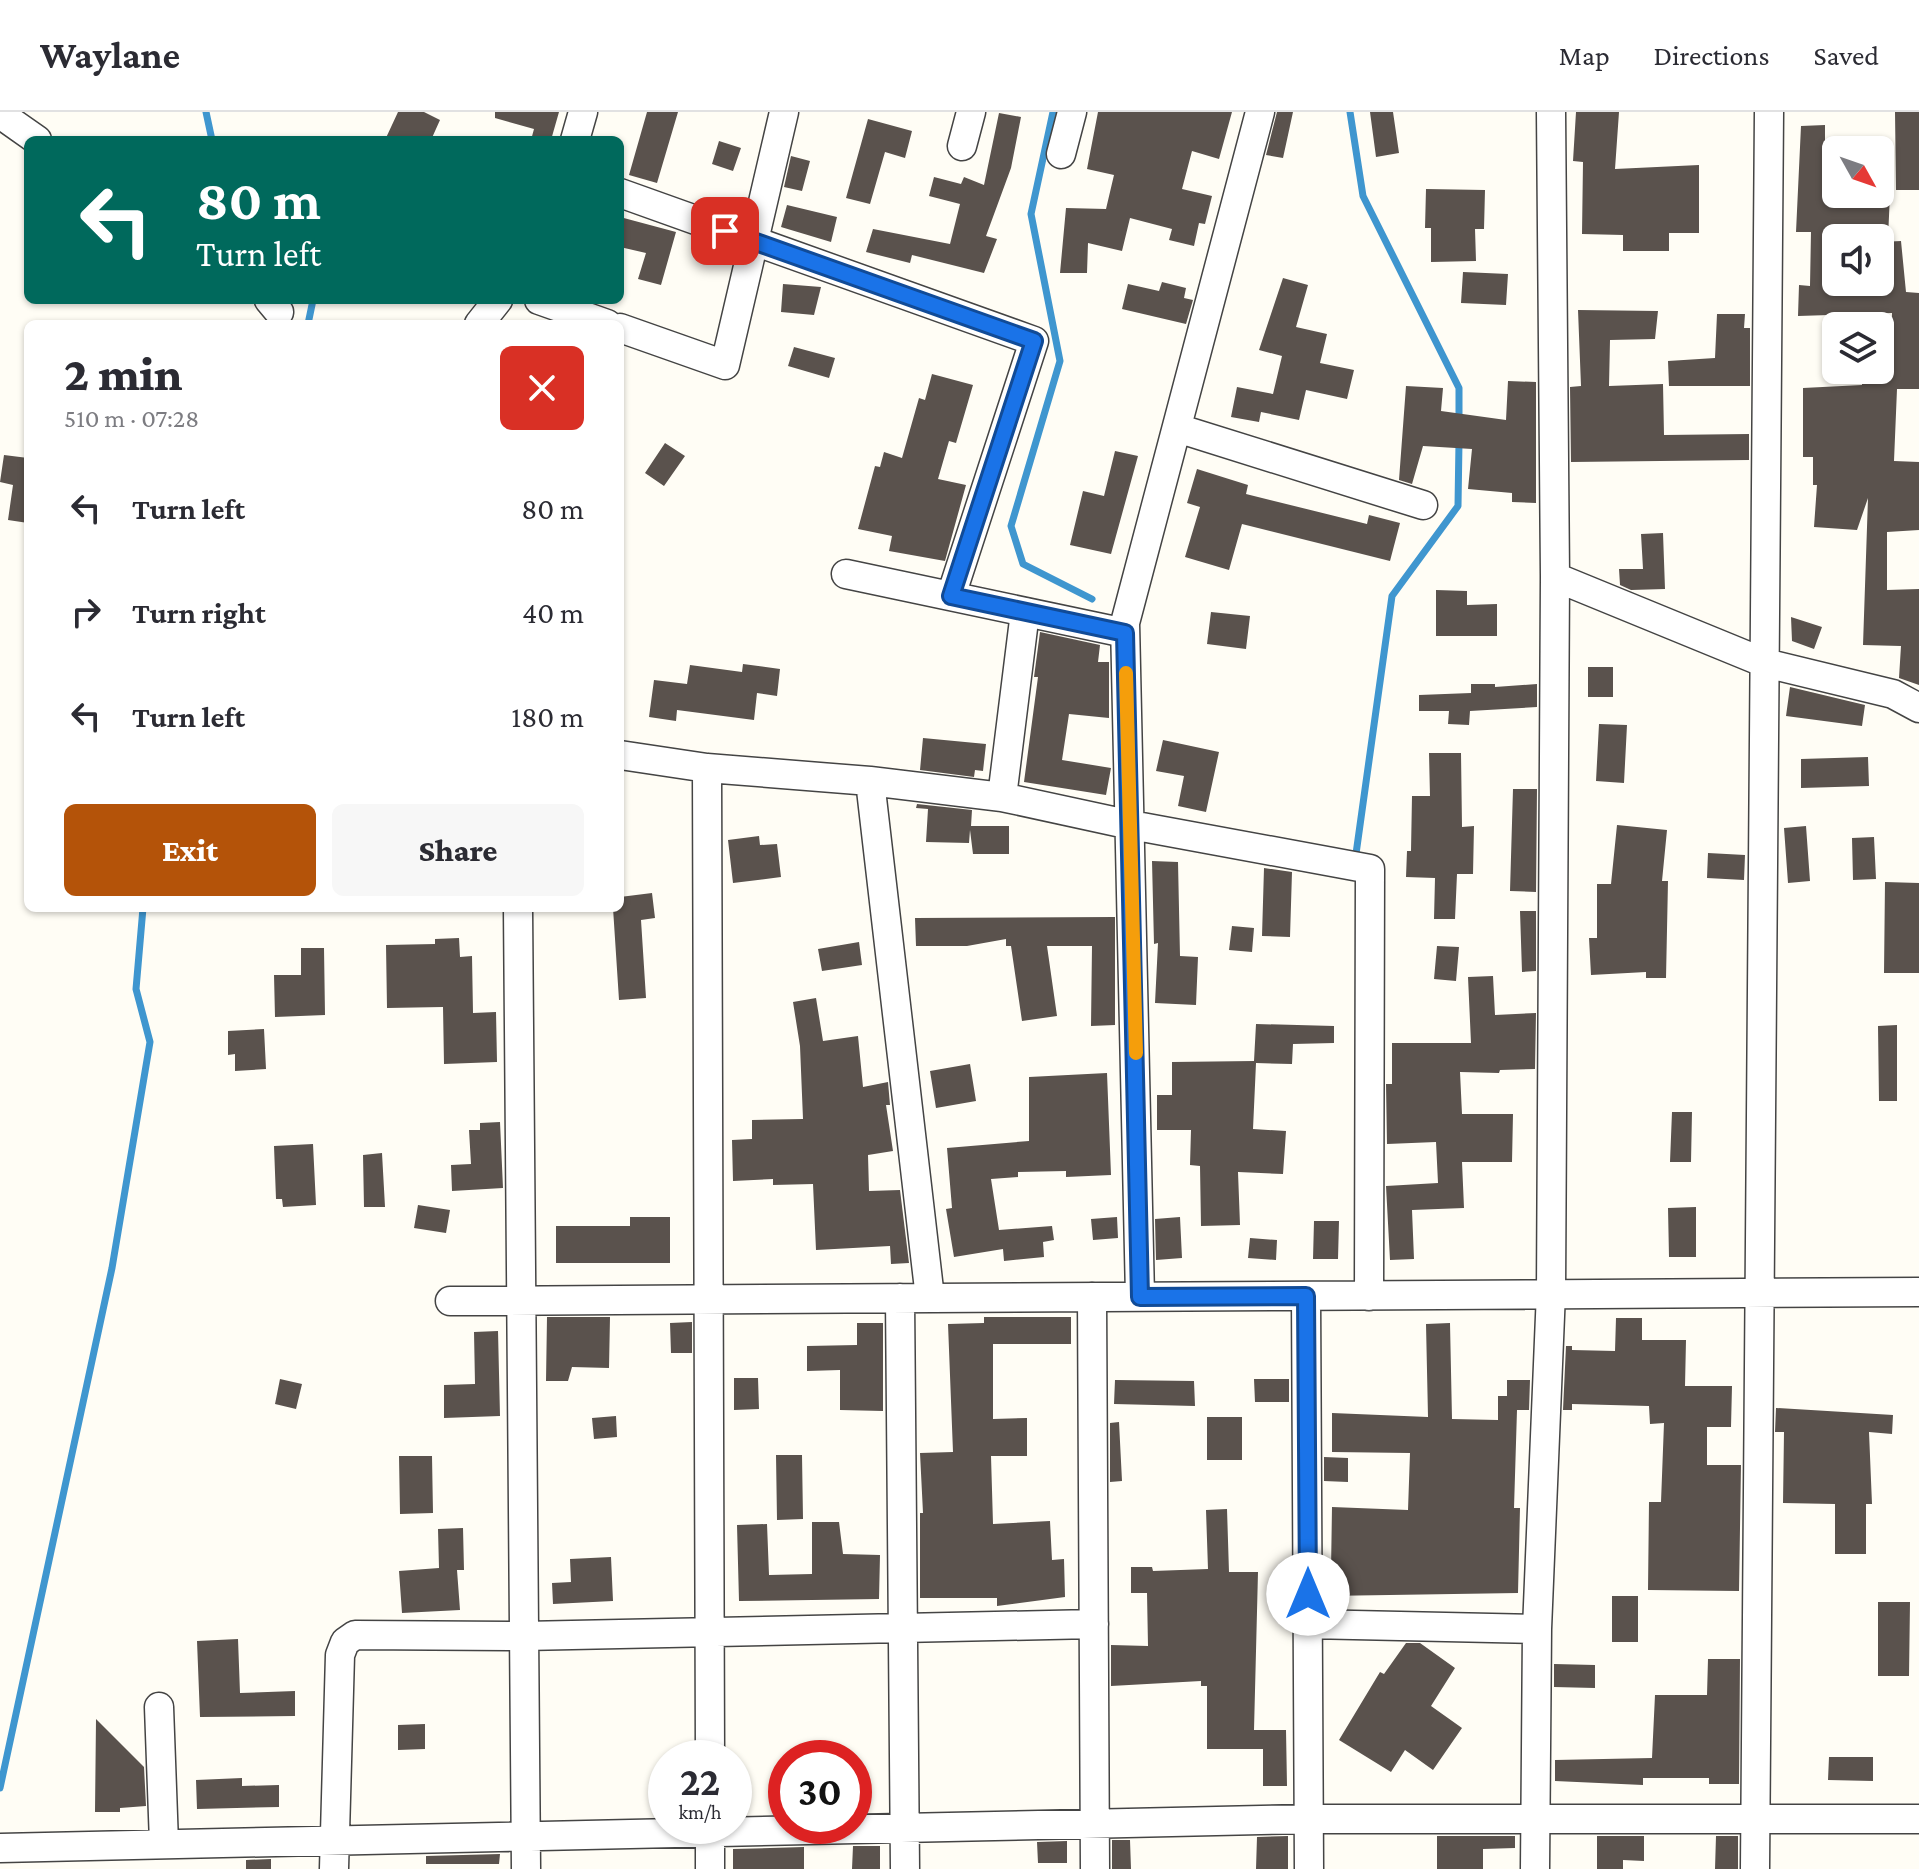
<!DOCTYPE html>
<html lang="en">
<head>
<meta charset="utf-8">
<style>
	:root { --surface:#fff; --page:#f7f7f7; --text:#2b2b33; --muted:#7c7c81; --line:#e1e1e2; --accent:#b45309 }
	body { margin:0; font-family:"Crimson Pro",serif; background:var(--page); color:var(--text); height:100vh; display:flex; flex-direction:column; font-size:30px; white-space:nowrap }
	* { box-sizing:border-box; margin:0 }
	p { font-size:26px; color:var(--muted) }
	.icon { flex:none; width:44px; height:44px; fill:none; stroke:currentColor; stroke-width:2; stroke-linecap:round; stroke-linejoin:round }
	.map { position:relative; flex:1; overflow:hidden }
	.side { position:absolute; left:24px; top:208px; width:600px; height:592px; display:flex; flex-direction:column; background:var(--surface); border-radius:12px; box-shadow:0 2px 6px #0004 }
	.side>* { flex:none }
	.hud { position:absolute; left:24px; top:24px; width:600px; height:168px; border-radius:12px; box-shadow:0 2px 6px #0004; background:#00695c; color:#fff; overflow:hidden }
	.needle { width:52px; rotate:130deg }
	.buttons { position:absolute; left:1822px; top:24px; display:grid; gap:16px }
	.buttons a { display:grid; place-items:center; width:72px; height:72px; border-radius:12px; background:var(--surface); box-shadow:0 2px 6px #0004; font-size:40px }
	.speed { position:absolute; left:648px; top:1628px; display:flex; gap:16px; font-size:40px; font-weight:700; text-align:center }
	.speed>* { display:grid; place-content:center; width:104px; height:104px; border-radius:50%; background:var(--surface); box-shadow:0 2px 6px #0004; line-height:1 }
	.speed small { font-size:20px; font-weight:400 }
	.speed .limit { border:12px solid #d22; background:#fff; color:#111 }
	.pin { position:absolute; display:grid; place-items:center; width:68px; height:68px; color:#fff; margin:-34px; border-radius:16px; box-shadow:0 4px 12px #0006 }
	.me { position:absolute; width:88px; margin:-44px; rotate:0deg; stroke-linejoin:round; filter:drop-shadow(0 0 6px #0008) }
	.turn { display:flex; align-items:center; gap:28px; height:168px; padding:0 40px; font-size:36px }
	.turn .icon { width:104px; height:104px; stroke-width:2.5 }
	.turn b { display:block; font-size:56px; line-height:68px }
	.round { display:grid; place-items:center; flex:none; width:84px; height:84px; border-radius:12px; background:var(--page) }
	.head { display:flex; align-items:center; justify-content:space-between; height:136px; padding:0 40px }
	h1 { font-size:48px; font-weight:800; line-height:60px }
	.button { display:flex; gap:16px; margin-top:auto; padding:16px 40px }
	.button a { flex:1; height:92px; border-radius:12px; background:var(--accent); color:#fff; font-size:32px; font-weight:800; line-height:92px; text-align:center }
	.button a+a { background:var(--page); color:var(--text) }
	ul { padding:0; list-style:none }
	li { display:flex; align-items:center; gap:24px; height:104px; padding:0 40px }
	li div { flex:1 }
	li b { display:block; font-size:30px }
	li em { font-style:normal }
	header { display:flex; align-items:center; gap:48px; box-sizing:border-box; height:112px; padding:0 40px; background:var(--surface); border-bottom:2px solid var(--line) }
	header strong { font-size:38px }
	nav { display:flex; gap:44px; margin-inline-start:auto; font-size:28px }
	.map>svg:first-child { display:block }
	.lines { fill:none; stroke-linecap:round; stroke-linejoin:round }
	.stream { stroke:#3f96cf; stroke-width:7 }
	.building { fill:#5a524d }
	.minor-casing { stroke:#444; stroke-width:31 }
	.minor { stroke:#fff; stroke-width:28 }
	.route-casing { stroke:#114b97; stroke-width:20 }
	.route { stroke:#1a73e8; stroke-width:14 }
	.slow { stroke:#f59e0b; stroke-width:14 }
</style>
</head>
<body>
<header>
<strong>Waylane</strong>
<nav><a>Map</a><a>Directions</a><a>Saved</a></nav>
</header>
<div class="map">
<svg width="1919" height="1757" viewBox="0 0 1919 1757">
	<rect width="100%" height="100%" fill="#fffdf5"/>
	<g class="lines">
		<path class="stream" d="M206 0 212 28
			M1053 0 1031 102 1060 249 1011 414 1023 452 1092 487
			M1350 0 1363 84 1459 276V309
			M308 212 313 188
			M1355 749 1392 484 1458 394 1459 330
			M0 1676 112 1156 150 930 136 877 143 796"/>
	</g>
	<path class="building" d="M398 0H424L440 8 431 28H385Z
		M495 0H559L551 28H531L534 17 495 6Z
		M647 0H678L657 71 629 63Z
		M1098 0H1232L1219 47 1192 39 1182 77 1212 84 1205 112 1199 111 1194 134 1169 128 1172 117 1130 106 1122 139 1088 131 1087 161H1060L1066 96 1106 97 1114 63 1087 57Z
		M1277 0H1293L1283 46 1266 43Z
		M1370 0H1393L1399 41 1376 45Z
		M1576 0H1619L1615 57 1699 53V121H1669V139H1623V123L1582 122 1583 50 1573 49Z
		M1895 0H1919V78H1896Z
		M999 1 1021 5 1011 56 986 124 997 127 984 161 912 143 910 151 866 140 873 117 950 132 960 92 929 84 934 65 961 72 964 65 984 73Z
		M868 7 912 19 905 46 885 40 870 92 846 86Z
		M1825 13V50L1836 51V82H1890L1888 126H1836V175L1880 174V130L1901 129 1906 180 1919 181V277H1897L1894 349 1919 350V418L1887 420V478L1919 477V573L1899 566 1901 534 1863 533 1868 386 1857 418 1814 415 1817 373H1813V345H1803V276L1862 273V258H1880V247H1891L1892 201 1798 204 1799 173 1810 174 1811 120H1796L1801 14Z
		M719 29 741 36 733 59 712 52Z
		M791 44 810 49 802 79 784 75Z
		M1426 77 1485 78 1484 117H1475L1476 149 1431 150V116H1425Z
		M787 93 837 105 831 130 781 115Z
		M620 105 676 120 661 173 638 167 646 141 620 135Z
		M1463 160 1508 162 1506 193 1461 191Z
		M1283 166 1308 173 1296 215 1327 222 1320 251 1354 258 1347 287 1306 278 1299 308 1261 300 1259 310 1231 305 1237 275 1273 282 1282 244 1259 238Z
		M1162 170 1186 176 1184 186 1193 188 1186 212 1122 197 1128 172 1159 179Z
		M783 172 821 175 814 203 781 200Z
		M1578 198 1658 199 1655 227 1610 228 1609 274 1663 272 1664 323 1749 322V348L1571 350 1570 275 1581 274Z
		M1717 202H1745L1744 216H1750V274H1669L1668 249 1715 246Z
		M794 235 835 246 829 266 788 254Z
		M932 262 973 273 956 331 949 329 938 367 966 373 945 449 889 439 892 424 858 417 875 354 880 355 884 340 902 346 919 286 925 288Z
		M1508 269 1536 270V391L1512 390V381L1468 377 1472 337 1423 334 1412 372 1399 368 1406 274 1443 276 1441 299 1506 308Z
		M665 331 685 344 664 374 645 361Z
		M1115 339 1138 344 1111 442 1070 433 1083 379 1104 384Z
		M4 343 28 346V411L8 408 13 373 0 370Z
		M1197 357 1248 373 1246 382 1367 412 1369 403 1400 411 1390 449 1242 412 1229 458 1185 445 1200 395 1187 391Z
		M1663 421 1665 477 1631 478 1620 473 1619 457H1643L1641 422Z
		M1436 478 1467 479V493L1497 492V524H1436Z
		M1211 500 1250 504 1246 537 1207 532Z
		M1791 505 1822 515 1814 537 1792 529Z
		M1040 520 1100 533 1098 550H1109V606L1069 602 1062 648 1111 656 1106 683 1024 670 1038 565H1034Z
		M743 552 780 557 777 584 757 581 754 608 677 598 676 609 649 605 654 568 687 572 690 553 742 560Z
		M1588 555H1613V585H1588Z
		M1471 572H1495V575L1537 572V595L1470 599 1469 613 1448 612 1449 599H1419V583L1471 581Z
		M1790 575 1865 593 1862 614 1786 604Z
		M1599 612 1627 613 1624 671 1596 669Z
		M923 626 986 632 983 659 975 658 974 665 920 658Z
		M1163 628 1219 640 1206 700 1178 694 1184 664 1156 659Z
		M1429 641H1461L1462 715 1474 714 1473 762H1457L1455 807H1434L1435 766 1406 765 1407 739H1411L1412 684H1430Z
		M1868 645 1869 674 1801 676V647Z
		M1513 677H1537L1536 780 1510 779Z
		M917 692 972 698 971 714H1009V742H973L970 718 969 731 926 730 928 697 916 696Z
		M1617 713 1667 718 1662 769H1668L1666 866H1646V860L1591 863 1589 826H1597V772H1611Z
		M1806 714 1810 769 1788 771 1784 716Z
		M759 724 760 733 777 732 781 765 733 771 728 728Z
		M1874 725 1876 767 1853 768 1852 726Z
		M1708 741 1745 743 1744 768 1707 766Z
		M1152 749 1178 750 1180 844 1198 845 1196 893 1155 891 1158 831 1154 832Z
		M1264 756 1292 760 1290 825 1262 824Z
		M1885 770 1919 771V861H1884Z
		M652 781 655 806 641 808 646 886 619 888 613 796H620V785Z
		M1520 799H1536V859L1522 860Z
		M1115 805V913L1091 914 1092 834H1047L1057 904 1022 909 1011 834H1006V827L967 834H916L915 806Z
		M1232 814 1254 816 1252 840 1229 838Z
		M459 826 460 845 472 844 473 901 496 900 497 950 444 952 443 895 387 896 386 833 435 832V827Z
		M859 830 862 853 822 859 818 837Z
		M1437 834 1459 835 1456 869 1434 867Z
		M301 836H324L325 903 275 905 274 863H301Z
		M1493 864 1495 903 1536 901 1535 957 1500 958 1499 961 1460 960 1462 1002H1513L1512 1050H1462L1464 1096 1412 1098 1414 1147 1390 1148 1386 1074 1438 1071 1436 1030 1387 1032 1386 972H1392V931H1471L1468 865Z
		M816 886 823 929 858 924 863 975 888 970 890 993H886L893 1039 868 1043 869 1079 900 1078 909 1151 891 1152 890 1134 816 1138 813 1072 773 1073V1067L733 1069 732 1028 752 1027V1008L803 1007 800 934 793 890Z
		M1256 912 1334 914V931L1293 932 1292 952 1256 951 1253 1017 1286 1019 1283 1062 1238 1060 1240 1113 1201 1114 1200 1054 1190 1053 1191 1018H1157V983H1172V950L1254 949Z
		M1897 913V989H1879L1878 914Z
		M264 917 266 957 235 959V942L228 943V919Z
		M970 952 976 989 936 996 930 959Z
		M1107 961 1111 1063 1066 1065V1059L1018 1060V1065L991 1067 999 1118 1052 1114 1054 1128 1043 1130 1044 1145 1004 1149 1003 1137 954 1145 946 1097 952 1096 947 1036 1029 1029V965Z
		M1672 1000H1692L1691 1050H1670Z
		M500 1010 503 1076 452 1079 451 1053 471 1052 469 1018H480V1011Z
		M313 1032 316 1093 283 1095 282 1087H276L274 1034Z
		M382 1041 385 1095H364L363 1043Z
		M418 1093 450 1098 446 1121 414 1116Z
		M1696 1095V1145H1669L1668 1096Z
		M630 1105H670V1151H556V1114H630Z
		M1117 1105 1118 1126 1093 1128 1091 1107Z
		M1180 1105 1182 1146 1156 1148 1155 1107Z
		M1314 1109H1339L1338 1147H1313Z
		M1250 1126 1277 1128 1276 1148 1248 1146Z
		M547 1205H610L609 1256 572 1255 568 1269H546Z
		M984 1205H1071V1232H993V1307L1027 1306V1344H991L993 1412 1050 1409 1052 1448 1064 1447 1065 1485 997 1494V1486H920V1401H923L920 1341 953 1340 948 1212 984 1211Z
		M1616 1206H1642V1228H1686L1685 1274H1732L1731 1315H1707V1353H1741L1739 1479 1648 1478 1649 1390H1661L1664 1311 1650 1312 1649 1294 1572 1292V1298H1563L1566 1234H1572V1238L1615 1239Z
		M692 1210V1241H671L670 1211Z
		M857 1211H883V1299L840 1298V1258L807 1259V1234L857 1233Z
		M1450 1211 1452 1307 1498 1308V1284H1507V1268H1530L1529 1298H1517L1514 1396H1520L1518 1481 1325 1484V1459H1331L1332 1395 1408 1398 1410 1341 1332 1340V1301L1428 1305 1426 1212Z
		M498 1219 500 1304 444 1306V1273L475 1272 474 1220Z
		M734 1266H758L759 1297 734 1298Z
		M280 1267 302 1272 296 1297 275 1292Z
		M1254 1267H1289V1290H1255Z
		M1115 1268 1194 1269 1195 1294 1114 1292Z
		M1776 1296 1893 1303 1892 1322 1869 1320 1872 1392H1866V1442H1835V1392L1783 1391 1784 1320H1775Z
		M616 1304 617 1325 594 1327 592 1306Z
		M1207 1305H1242V1348H1207Z
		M1119 1310 1122 1369 1110 1370V1311Z
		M776 1343H802L803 1407 777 1408Z
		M399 1344H432L433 1401 400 1402Z
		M1324 1345 1348 1346V1370L1324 1369Z
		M1227 1397 1229 1460H1258L1254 1618H1286L1287 1674H1263V1637H1207V1574H1201V1569L1111 1574V1533L1148 1534 1147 1481H1131V1455H1152L1153 1459 1208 1457 1206 1398Z
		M812 1410H839L843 1442 880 1443 879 1487 739 1489 737 1413 767 1412 769 1463 812 1462Z
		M463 1416 464 1458H457L460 1498 402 1501 399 1459 439 1456 438 1417Z
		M611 1445 613 1489 553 1492 552 1471 571 1470 570 1447Z
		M1612 1484H1638V1530H1612Z
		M1878 1490H1910L1909 1564H1878Z
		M238 1527 240 1581 295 1579V1604L200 1605 197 1529Z
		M1406 1531H1420L1455 1556 1431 1594 1462 1616 1433 1658 1405 1638 1391 1660 1339 1628 1380 1560 1384 1562Z
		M1708 1547H1740L1739 1672H1709V1666H1643V1673L1555 1669V1648L1652 1646 1655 1583H1707Z
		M1554 1552 1595 1553V1576L1554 1575Z
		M96 1607 144 1655 146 1694 120 1696V1700H95Z
		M425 1612V1637L398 1638V1613Z
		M1829 1645H1873V1669L1828 1668Z
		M242 1666V1674L279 1673V1695L197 1697 196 1668Z
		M1288 1724V1757H1256L1257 1725Z
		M1437 1724H1515V1736L1483 1737V1757H1437Z
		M1597 1724H1644V1749L1623 1748V1757H1597Z
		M1716 1724H1738V1757H1715Z
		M1112 1728H1130L1131 1757H1112Z
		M1067 1729V1751H1038L1037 1730Z
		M853 1734H880V1757H852Z
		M804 1735V1757H733V1737Z
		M500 1742 499 1752H426V1744Z
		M271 1747V1757H246V1748Z"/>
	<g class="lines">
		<g class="minor-casing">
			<path id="minor" d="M0 2 37 28
				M575 28 583 0
				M962 34 971 0
				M1061 42 1072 0
				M620 81 1034 229 951 484
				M269 188 279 200
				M539 188 607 212
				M479 212 498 188
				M620 216 725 253 784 0
				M1177 316 1423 393
				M846 462 1125 521
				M1555 465 1765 551 1893 582 1919 596
				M620 643 707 656 870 669 1002 685 1131 713 1370 757 1369 1184
				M707 656 710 1646
				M870 669 930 1186
				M1002 685 1025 500
				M518 796 526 1757
				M1306 1184 1309 1757
				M1092 1185 1095 1757
				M1140 1185 1125 511 1260 0
				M900 1186 905 1757
				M450 1189 1919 1180
				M1308 1512 1537 1517
				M159 1595 164 1731
				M710 1714V1757
				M0 1736 1309 1707H1919
				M334 1757 340 1543 345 1530 355 1523 524 1524 1094 1512
				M1535 1757 1537 1517 1551 1180 1555 465 1551 0
				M1755 1757 1769 0"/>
		</g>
		<use href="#minor" class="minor"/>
	</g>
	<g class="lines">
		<g class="route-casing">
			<path id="route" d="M725 119 1034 229 951 484 1125 521 1140 1185 1306 1184 1308 1482"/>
		</g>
		<use href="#route" class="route"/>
		<path class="slow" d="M1126 561 1136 941"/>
	</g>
</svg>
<div class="buttons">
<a><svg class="needle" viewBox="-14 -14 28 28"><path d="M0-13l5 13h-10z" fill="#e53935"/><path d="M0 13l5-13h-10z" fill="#7c7c81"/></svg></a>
<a><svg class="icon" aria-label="sound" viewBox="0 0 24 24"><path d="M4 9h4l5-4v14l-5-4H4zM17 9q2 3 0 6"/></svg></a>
<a><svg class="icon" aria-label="layers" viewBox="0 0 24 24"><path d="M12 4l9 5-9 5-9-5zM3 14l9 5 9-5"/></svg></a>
</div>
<div class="speed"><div>22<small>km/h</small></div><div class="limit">30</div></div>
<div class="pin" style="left:725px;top:119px;background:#d93025"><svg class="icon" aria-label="arrive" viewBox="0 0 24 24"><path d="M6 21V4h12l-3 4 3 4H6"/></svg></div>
<svg class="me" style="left:1308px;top:1482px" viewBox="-20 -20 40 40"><circle r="19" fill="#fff"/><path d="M0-13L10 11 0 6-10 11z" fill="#1a73e8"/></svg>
<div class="hud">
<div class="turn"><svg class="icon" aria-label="left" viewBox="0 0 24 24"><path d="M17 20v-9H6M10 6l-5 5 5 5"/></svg><div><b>80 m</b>Turn left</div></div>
</div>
<section class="side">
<div class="head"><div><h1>2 min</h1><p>510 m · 07:28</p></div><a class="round" style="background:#d93025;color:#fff"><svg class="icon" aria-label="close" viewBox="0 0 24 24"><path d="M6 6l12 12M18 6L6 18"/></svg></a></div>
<ul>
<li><svg class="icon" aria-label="left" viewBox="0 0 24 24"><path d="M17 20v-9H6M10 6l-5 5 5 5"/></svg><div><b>Turn left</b></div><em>80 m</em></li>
<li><svg class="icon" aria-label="right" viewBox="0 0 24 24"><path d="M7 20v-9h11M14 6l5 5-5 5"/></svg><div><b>Turn right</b></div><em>40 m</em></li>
<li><svg class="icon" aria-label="left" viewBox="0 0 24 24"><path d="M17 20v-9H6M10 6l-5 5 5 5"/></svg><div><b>Turn left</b></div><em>180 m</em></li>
</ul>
<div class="button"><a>Exit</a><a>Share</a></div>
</section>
</div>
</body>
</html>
